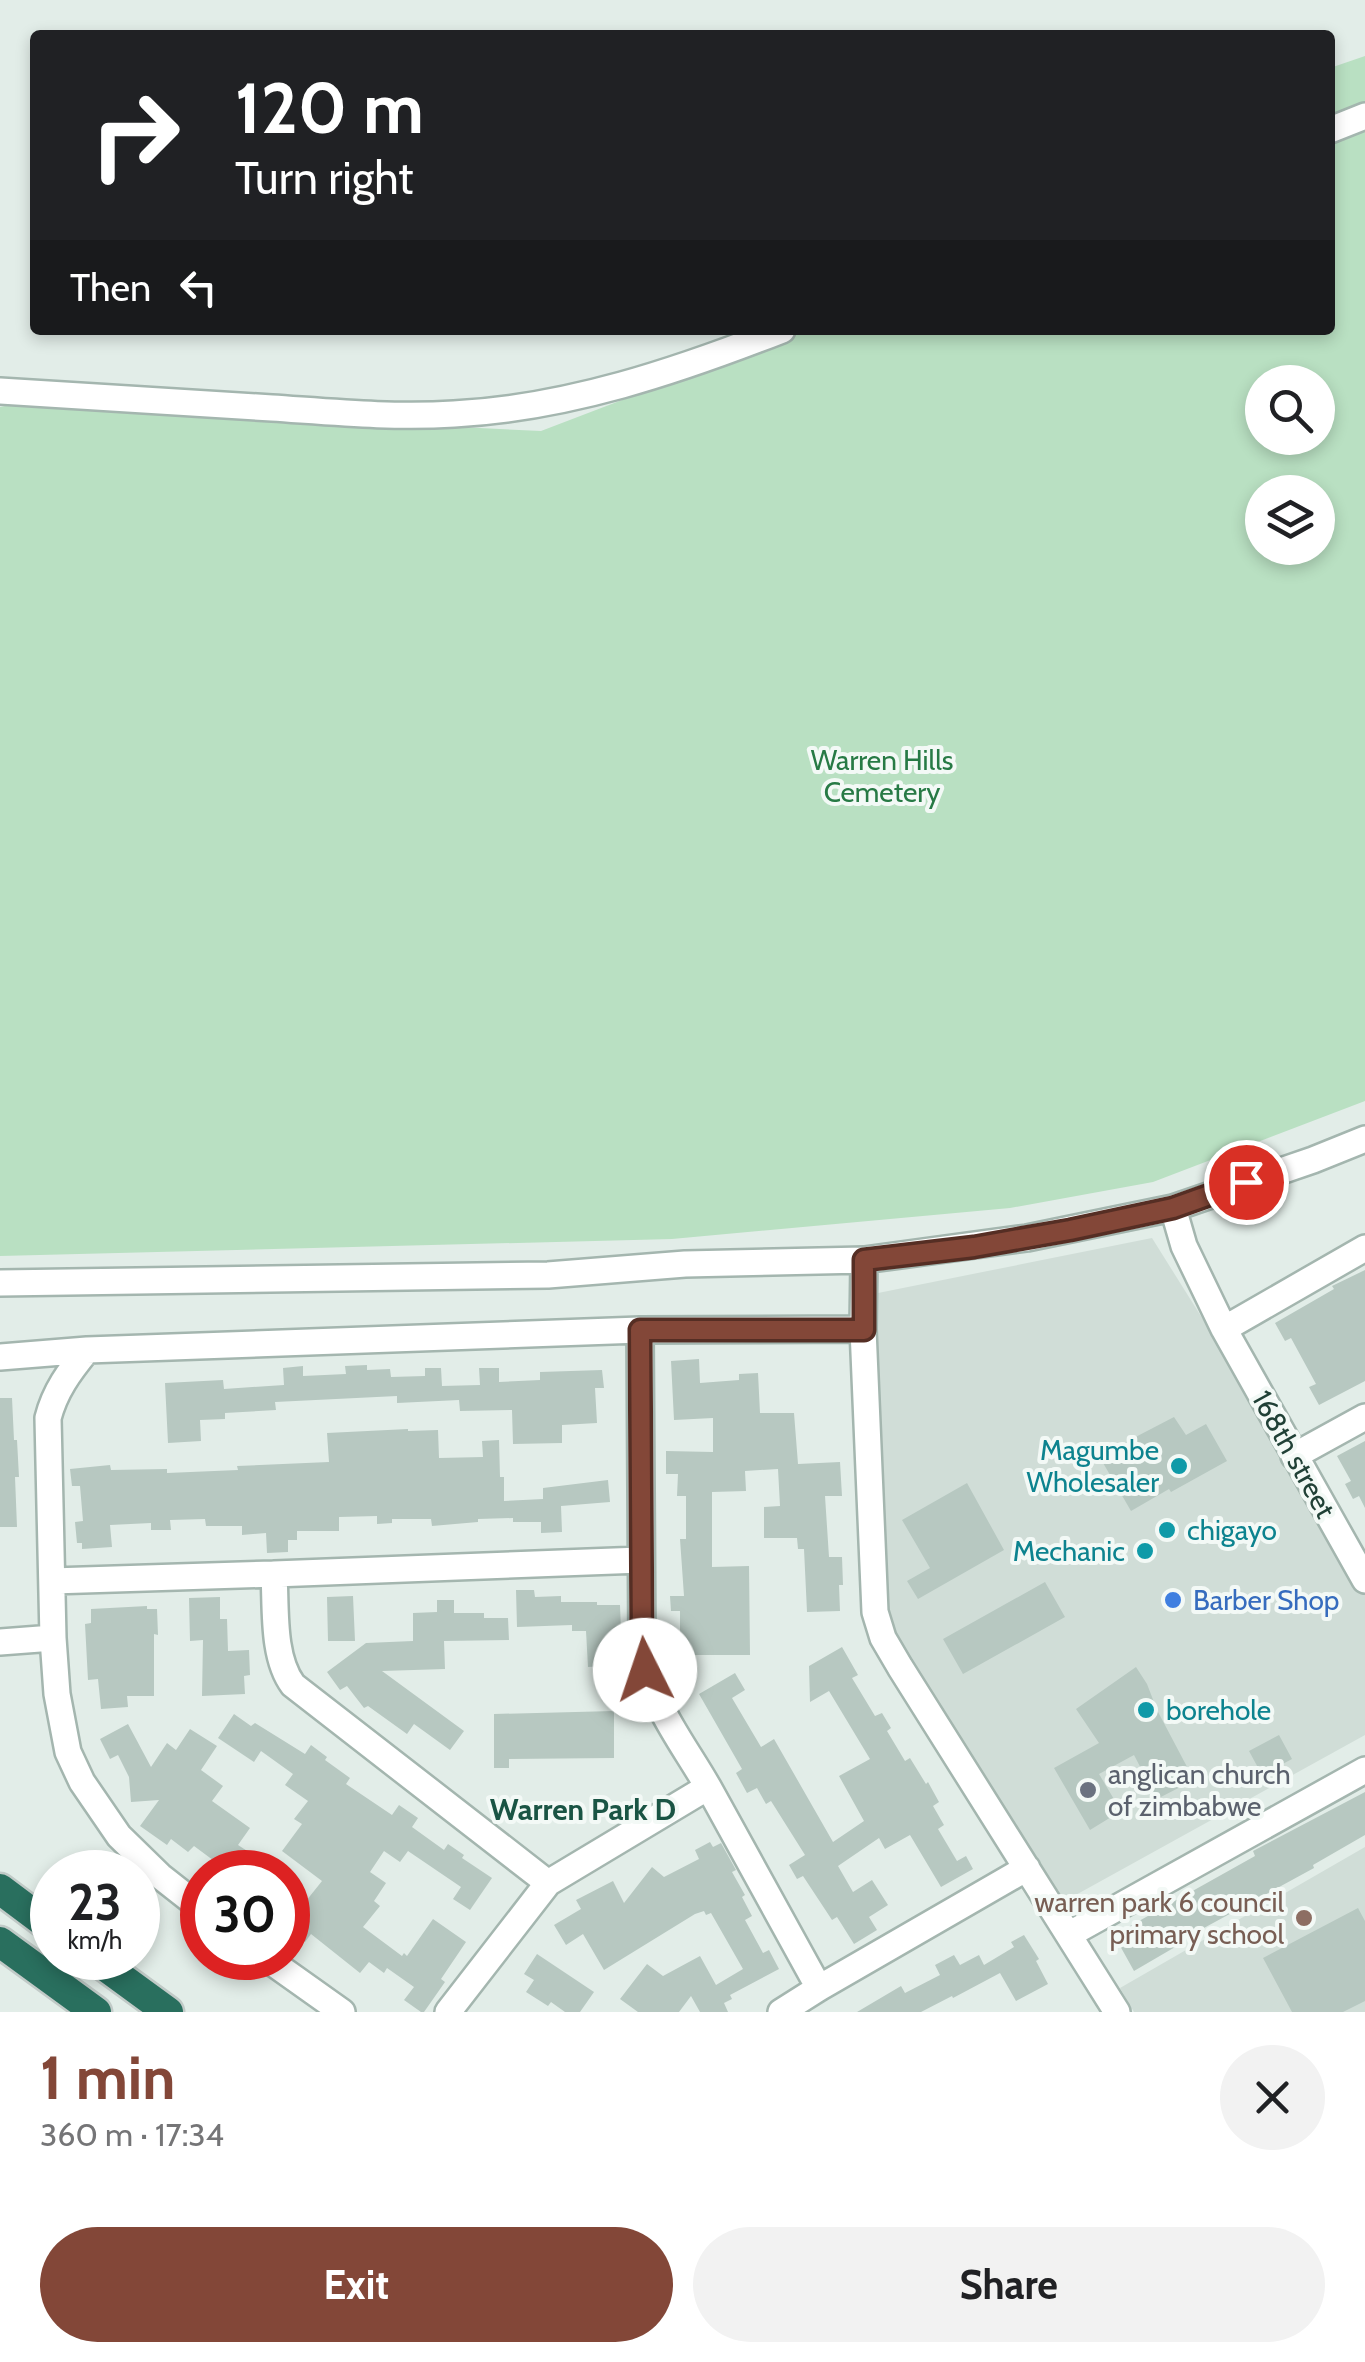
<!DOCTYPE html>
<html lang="en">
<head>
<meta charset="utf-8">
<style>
	:root { --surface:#fff; --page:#f2f2f2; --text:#202124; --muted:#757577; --accent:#834738 }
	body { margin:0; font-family:Cabin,sans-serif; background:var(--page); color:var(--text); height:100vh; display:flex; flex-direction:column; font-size:38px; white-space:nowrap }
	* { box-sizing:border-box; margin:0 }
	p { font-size:32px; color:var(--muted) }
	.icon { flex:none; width:55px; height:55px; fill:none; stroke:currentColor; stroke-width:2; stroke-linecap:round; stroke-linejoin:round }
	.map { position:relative; height:2012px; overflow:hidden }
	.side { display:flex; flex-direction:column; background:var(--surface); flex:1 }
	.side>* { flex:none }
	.guide { position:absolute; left:30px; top:30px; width:1305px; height:305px; border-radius:10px; box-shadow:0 5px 15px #0003; background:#202124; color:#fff; overflow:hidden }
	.controls { position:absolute; left:1245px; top:365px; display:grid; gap:20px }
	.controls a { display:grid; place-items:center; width:90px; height:90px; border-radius:50%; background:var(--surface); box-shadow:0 5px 15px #0003; font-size:50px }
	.speed { position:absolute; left:30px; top:1850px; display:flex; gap:20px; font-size:50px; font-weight:700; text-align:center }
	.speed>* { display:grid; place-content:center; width:130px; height:130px; border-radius:50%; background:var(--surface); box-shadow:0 5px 15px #0003; line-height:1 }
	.speed small { font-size:25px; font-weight:400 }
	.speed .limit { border:15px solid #d22; background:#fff; color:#111 }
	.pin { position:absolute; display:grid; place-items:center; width:85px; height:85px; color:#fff; margin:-42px; border:5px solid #fff; border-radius:50%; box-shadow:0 2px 10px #0007 }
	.me { position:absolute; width:110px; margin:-55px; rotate:356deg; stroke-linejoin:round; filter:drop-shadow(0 0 8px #0008) }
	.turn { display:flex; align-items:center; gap:35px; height:210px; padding:0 40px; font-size:45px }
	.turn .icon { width:130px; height:130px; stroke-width:2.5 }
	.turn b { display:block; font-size:70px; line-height:85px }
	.then { display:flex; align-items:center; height:95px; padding:0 40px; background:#0003; gap:20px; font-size:38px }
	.round { display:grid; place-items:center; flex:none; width:105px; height:105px; border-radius:52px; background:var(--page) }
	.summary { display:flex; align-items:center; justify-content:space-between; height:170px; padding:0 40px }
	h1 { font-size:60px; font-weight:700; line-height:75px; color:var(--accent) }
	.action { display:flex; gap:20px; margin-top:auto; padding:20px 40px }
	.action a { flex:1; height:115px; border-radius:60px; background:var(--accent); color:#fff; font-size:40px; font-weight:700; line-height:115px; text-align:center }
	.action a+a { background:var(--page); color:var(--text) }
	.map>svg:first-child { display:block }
	.built { fill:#d0ddd7 }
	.green { fill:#b9e0c2; fill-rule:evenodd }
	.building { fill:#b7c8c1 }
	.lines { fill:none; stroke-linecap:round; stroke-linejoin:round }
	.minor-casing { stroke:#a4b6af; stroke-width:30 }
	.highway-casing { stroke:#c1cac7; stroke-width:35 }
	.minor { stroke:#fff; stroke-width:25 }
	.highway { stroke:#296f5e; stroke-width:30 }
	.route-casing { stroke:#552e24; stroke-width:25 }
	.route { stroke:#834738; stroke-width:18 }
	.culture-dot { fill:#0f9aa8; stroke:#f3f9f6; stroke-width:4 }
	.shop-dot { fill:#3f7fe0; stroke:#f3f9f6; stroke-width:4 }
	.worship-dot { fill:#6b7280; stroke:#f3f9f6; stroke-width:4 }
	.education-dot { fill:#8d6e63; stroke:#f3f9f6; stroke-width:4 }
	.labels { text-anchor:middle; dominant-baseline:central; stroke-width:8; stroke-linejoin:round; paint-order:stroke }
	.park-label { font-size:28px; fill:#277a45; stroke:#f3f9f6 }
	.culture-label { font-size:28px; fill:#0d838f; stroke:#f3f9f6; text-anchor:end }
	.street-label { font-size:28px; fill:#204036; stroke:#f3f9f6 }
	.shop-label { font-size:28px; fill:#366cbe; stroke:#f3f9f6; text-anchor:start }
	.worship-label { font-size:28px; fill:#5b616d; stroke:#f3f9f6; text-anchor:start }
	.education-label { font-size:28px; fill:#785e54; stroke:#f3f9f6; text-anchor:end }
	.neighbourhood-label { font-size:30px; font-weight:bold; fill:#1a5444; stroke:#f3f9f6 }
</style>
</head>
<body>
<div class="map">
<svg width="1365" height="2012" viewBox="0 0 1365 2012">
	<rect width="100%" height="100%" fill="#e2ede8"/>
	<path class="built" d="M1152 1238 1214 1337 1241 1324 1250 1383 1365 1584V1735L1063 1902 880 1625 862 1334 878 1293Z
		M1365 1847V2012H1134L1120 1988Z"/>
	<path class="green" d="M1365 56V1101L1153 1182 1010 1208 672 1239 0 1256V407L10 405 541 431 805 330H1330V68ZM1262 382H1318V438H1262ZM1262 492H1318V548H1262Z"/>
	<path class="building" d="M1365 1270V1381L1319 1405 1309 1387 1316 1384 1291 1338 1285 1341 1275 1323 1334 1289 1332 1286Z
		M699 1359 700 1383 739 1380V1374L758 1373 760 1413H794L798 1464 840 1462 842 1496H825L829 1557H842L843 1585H839L840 1611 807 1612 804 1549H798L797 1538H764V1507L780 1506 778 1469 745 1471 746 1491 712 1492V1567L749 1566 750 1655H680V1611H671L670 1596H684L680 1539H686V1496H677L678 1474H666V1451L713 1452V1418L674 1420 671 1361Z
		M367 1365V1370L390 1369 391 1377 425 1376V1368H441L442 1386 480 1385 479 1368H499V1382L540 1380V1372L602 1370 604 1388H595L597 1423 562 1425V1443L513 1444 512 1410 460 1411 459 1400 397 1403V1396L275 1402 276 1410 225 1413V1419L200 1420 201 1441 168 1443 165 1383 223 1380 224 1389 284 1385 283 1368 303 1366V1376L346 1374 345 1366Z
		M0 1398H12L14 1440H17L19 1477H15L17 1527H0Z
		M1174 1417 1186 1435 1206 1424 1227 1461 1171 1492 1169 1489 1131 1511 1099 1456Z
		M408 1429V1431L438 1430 439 1458 483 1457 482 1441 499 1440 500 1477H504V1501L543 1499V1488L608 1480 610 1502 561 1506 562 1532 541 1533V1522H513V1518L478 1519V1522L432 1526 431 1519H392V1523L377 1524V1516L339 1517V1531H297V1540H288V1552L267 1553 266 1533 242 1535V1526H206L205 1519 170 1520 171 1530H151V1523L110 1525 112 1547 82 1549V1543H77L75 1522 83 1521 80 1486H72L70 1469 110 1465 111 1470 167 1469V1473L238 1470 237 1466 329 1462 327 1433Z
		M1365 1441V1508L1359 1496 1353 1499 1345 1484 1351 1481 1337 1456Z
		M967 1483 1004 1550 918 1599 907 1581 930 1568 902 1520Z
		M1045 1582 1065 1617 963 1674 943 1639Z
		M516 1590H534L535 1597 561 1596V1602H597V1605H620L621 1631H615L616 1665 588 1667 586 1631H572V1625L517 1627Z
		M353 1596 355 1641H328L327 1597Z
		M220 1597V1619H227L228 1651 249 1650 250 1675 244 1676 245 1694 202 1696 203 1640 190 1641 189 1598Z
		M437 1600H454V1613H484V1618H508L509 1640 444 1641 445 1669 382 1671 464 1731 450 1750 414 1724 407 1734 368 1706 364 1708 347 1686 340 1690 327 1672 366 1643 413 1641V1613L437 1612Z
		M147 1606V1609H157L158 1635 154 1634V1696H127L128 1707 101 1709 98 1679 88 1680 85 1624 91 1623V1609Z
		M842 1647 858 1675 852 1678 875 1716 882 1713 891 1728 887 1731 905 1761 910 1758 926 1784 928 1782 939 1802 933 1806 944 1825 938 1829 957 1861 966 1856 973 1869 941 1887 910 1835 885 1849 879 1838 838 1866 853 1892 872 1880 888 1905 869 1917 877 1930 854 1944 837 1917 832 1920 803 1876 797 1879 789 1865 805 1855 771 1801 766 1804 757 1788 747 1793 736 1773 742 1769 699 1694 735 1673 745 1690 732 1698 761 1747 774 1739 833 1842 864 1821 839 1776 870 1759 829 1691 810 1702 809 1666Z
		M1136 1667 1147 1684 1157 1710 1194 1780 1157 1799 1134 1755 1099 1774 1121 1811 1090 1830 1054 1768 1099 1743 1076 1709Z
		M614 1711V1758L509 1759V1768H494V1714Z
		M234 1714 251 1726 255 1723 305 1754 311 1745 327 1757 325 1760 350 1778 346 1784 392 1815 399 1805 418 1818 412 1827 444 1850 448 1844 464 1855 462 1858 492 1878 470 1910 453 1899 461 1887 408 1851 400 1862 384 1851 370 1872 386 1883 374 1901 380 1906 363 1927 402 1956 404 1953 407 1956 433 1919 466 1942 441 1979 445 1982 424 2012H421L404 2000 414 1987 387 1968 384 1973 369 1962 360 1973 311 1934 305 1942 288 1928V1895L302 1906 322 1881 282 1851 302 1824 294 1819 308 1801 285 1785 293 1774 261 1751 254 1762 218 1738Z
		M128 1724 151 1767 167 1743 176 1750 190 1729 217 1746 201 1770 223 1786 212 1801 250 1828 238 1845 258 1858 248 1872H216L221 1866 194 1846 188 1852 171 1839 167 1845 140 1826 159 1800 131 1802 129 1777 118 1755 110 1759 100 1739Z
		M1279 1735 1292 1759 1262 1775 1249 1751Z
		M1365 1792V1835L1313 1865 1314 1868 1180 1941 1182 1943 1134 1971 1114 1935 1255 1856 1253 1851Z
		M710 1842 713 1847 721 1843 736 1870 732 1872 745 1895 742 1897 752 1916 745 1920 763 1953 769 1950 779 1969 730 1995 732 1999 724 2003 728 2012H700L691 1996 679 2012H638L620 1999 647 1964 663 1976 700 1956 716 1985 743 1969 711 1913 706 1915 704 1911 695 1914 604 1970 583 1934 566 1945 554 1925 581 1909 576 1900 613 1881 624 1903 652 1867 664 1877 699 1859 695 1850Z
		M1358 1908 1365 1921V2001L1343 2012H1292L1263 1958Z
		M1024 1935 1039 1959 1036 1961 1048 1984 1016 2001 1000 1973 953 1998 952 1996 921 2012H857L901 1986 905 1993 940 1975 935 1965 954 1955 960 1965 979 1955 984 1965 1014 1947 1011 1942Z
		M537 1954 594 1992 580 2012H565L551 2002 548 2006 526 1992 534 1980 524 1974Z"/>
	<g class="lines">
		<g class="minor-casing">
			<path id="minor" d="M1330 130 1365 116
				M0 391C91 397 181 402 272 408 332 412 393 418 454 414 568 408 677 371 782 330
				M1173 1208 1184 1246 1224 1329 1365 1580
				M864 1260 863 1329 875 1612 883 1638 900 1667 1117 2012
				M0 1283 548 1275 685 1264 864 1260 1027 1238 1173 1208 1313 1160 1365 1139
				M1224 1329 1365 1248
				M640 1330 642 1647C650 1706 683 1742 711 1792 747 1857 783 1922 819 1988
				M0 1357 87 1350
				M1294 1456 1365 1417
				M274 1574 641 1560
				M52 1581 274 1574C276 1608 272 1657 293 1685L548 1883
				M0 1642 53 1638
				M202 1909 160 1876 119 1836 82 1782 68 1752 57 1694 53 1638 48 1418C55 1391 69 1372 87 1350L640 1330 863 1329
				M1070 1934 1365 1770
				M266 1958 342 2012
				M448 2012 548 1883 708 1787
				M781 2012 819 1988 1027 1868"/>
		</g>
		<g class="highway-casing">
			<path id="highway" d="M0 1889 52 1928
				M0 1942 96 2012
				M94 1958 168 2012"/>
		</g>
		<use href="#minor" class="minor"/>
		<use href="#highway" class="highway"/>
	</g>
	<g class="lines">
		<g class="route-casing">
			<path id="route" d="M645 1670 642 1647 640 1330H864V1260L974 1247 1070 1230 1173 1208 1246 1182"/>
		</g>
		<use href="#route" class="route"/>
	</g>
	<g class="culture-dot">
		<circle cx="1179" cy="1466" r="10"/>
		<circle cx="1167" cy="1530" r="10"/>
		<circle cx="1145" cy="1551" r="10"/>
		<circle cx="1146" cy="1710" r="10"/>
	</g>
	<circle class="shop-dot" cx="1173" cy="1600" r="10"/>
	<circle class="worship-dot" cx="1088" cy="1790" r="10"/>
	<circle class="education-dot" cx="1304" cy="1918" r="10"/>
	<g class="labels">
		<g class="park-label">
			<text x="882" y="760">Warren Hills<tspan x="882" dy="32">Cemetery</tspan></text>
		</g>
		<g class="culture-label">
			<text x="1159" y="1450">Magumbe<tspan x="1159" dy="32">Wholesaler</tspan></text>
			<text x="1187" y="1530" text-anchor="start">chigayo</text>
			<text x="1125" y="1551">Mechanic</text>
			<text x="1166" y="1710" text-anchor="start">borehole</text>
		</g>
		<g class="street-label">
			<text transform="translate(1294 1454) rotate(61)">168th street</text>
		</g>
		<g class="shop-label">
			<text x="1193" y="1600">Barber Shop</text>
		</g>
		<g class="worship-label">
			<text x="1108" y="1774">anglican church<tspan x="1108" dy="32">of zimbabwe</tspan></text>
		</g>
		<g class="education-label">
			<text x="1284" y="1902">warren park 6 council<tspan x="1284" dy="32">primary school</tspan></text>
		</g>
		<g class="neighbourhood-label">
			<text x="583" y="1809">Warren Park D</text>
		</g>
	</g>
</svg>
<div class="controls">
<a><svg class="icon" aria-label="search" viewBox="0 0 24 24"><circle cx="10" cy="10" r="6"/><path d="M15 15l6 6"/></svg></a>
<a><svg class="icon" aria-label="layers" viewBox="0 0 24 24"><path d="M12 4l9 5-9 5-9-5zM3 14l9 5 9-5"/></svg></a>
</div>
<div class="speed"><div>23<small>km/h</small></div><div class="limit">30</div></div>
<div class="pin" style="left:1246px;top:1182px;background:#d93025"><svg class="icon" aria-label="arrive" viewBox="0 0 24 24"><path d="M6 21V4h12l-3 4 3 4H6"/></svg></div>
<svg class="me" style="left:645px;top:1670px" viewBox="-20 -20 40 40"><circle r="19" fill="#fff"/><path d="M0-13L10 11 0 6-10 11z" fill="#834738"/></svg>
<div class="guide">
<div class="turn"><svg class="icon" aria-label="right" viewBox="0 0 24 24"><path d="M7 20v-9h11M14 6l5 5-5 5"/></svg><div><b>120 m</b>Turn right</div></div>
<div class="then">Then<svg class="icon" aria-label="left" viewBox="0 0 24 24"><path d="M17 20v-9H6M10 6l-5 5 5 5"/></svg></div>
</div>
</div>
<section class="side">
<div class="summary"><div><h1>1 min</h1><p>360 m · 17:34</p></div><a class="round"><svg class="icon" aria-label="close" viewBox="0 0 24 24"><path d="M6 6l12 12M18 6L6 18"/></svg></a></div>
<div class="action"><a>Exit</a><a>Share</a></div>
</section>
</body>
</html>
